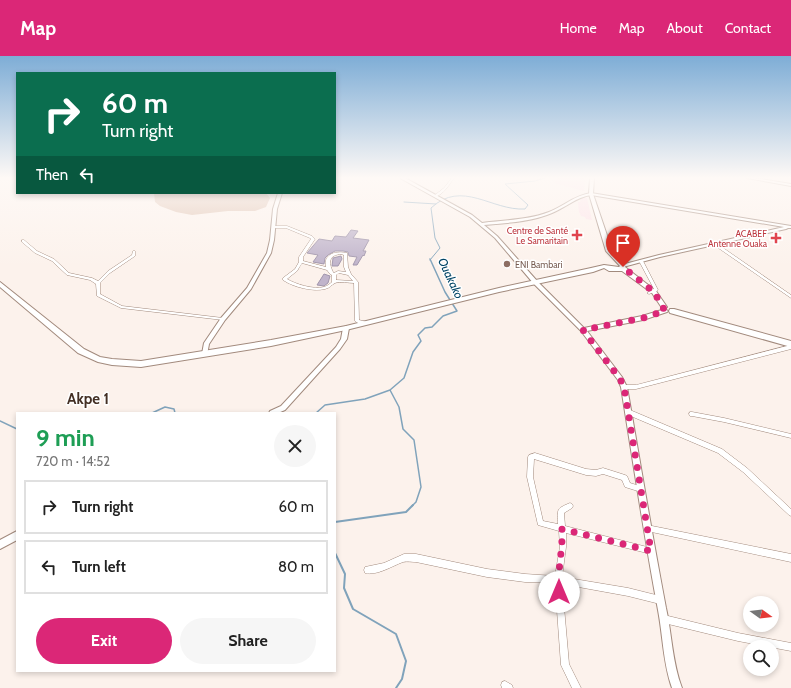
<!DOCTYPE html>
<html lang="en">
<head>
<meta charset="utf-8">
<style>
	:root { --surface:#fff; --page:#f6f6f6; --text:#222; --muted:#767676; --line:#e0e0e0; --accent:#db2777 }
	body { margin:0; font-family:Cabin,sans-serif; background:var(--page); color:var(--text); height:100vh; display:flex; flex-direction:column; font-size:15px; white-space:nowrap }
	* { box-sizing:border-box; margin:0 }
	p { font-size:13px; color:var(--muted) }
	.icon { flex:none; width:22px; height:22px; fill:none; stroke:currentColor; stroke-width:2; stroke-linecap:round; stroke-linejoin:round }
	.map { position:relative; flex:1; overflow:hidden }
	.details { position:absolute; left:16px; top:356px; width:320px; height:260px; display:flex; flex-direction:column; background:var(--surface); border-radius:0px; box-shadow:0 2px 6px #0003 }
	.details>* { flex:none }
	.hud { position:absolute; left:16px; top:16px; width:320px; height:122px; border-radius:0px; box-shadow:0 2px 6px #0003; background:#0b6e4f; color:#fff; overflow:hidden }
	.needle { width:26px; rotate:105deg }
	.fabs { position:absolute; left:743px; top:540px; display:grid; gap:8px }
	.fabs a { display:grid; place-items:center; width:36px; height:36px; border-radius:50%; background:var(--surface); box-shadow:0 2px 6px #0003; font-size:20px }
	.pin { position:absolute; display:grid; place-items:center; width:34px; height:34px; color:#fff; margin:-41px -17px; border-radius:50% 50% 50% 0; rotate:-45deg; box-shadow:0 0 4px #0007 }
	.pin .icon { rotate:45deg }
	.me { position:absolute; width:44px; margin:-22px; rotate:0deg; stroke-linejoin:round; filter:drop-shadow(0 0 3px #0008) }
	.turn { display:flex; align-items:center; gap:14px; height:84px; padding:0 20px; font-size:18px }
	.turn .icon { width:52px; height:52px; stroke-width:2.5 }
	.turn b { display:block; font-size:28px; line-height:34px }
	.then { display:flex; align-items:center; height:38px; padding:0 20px; background:#0003; gap:8px; font-size:15px }
	.round { display:grid; place-items:center; flex:none; width:42px; height:42px; border-radius:21px; background:var(--page) }
	.overview { display:flex; align-items:center; justify-content:space-between; height:68px; padding:0 20px }
	h1 { font-size:24px; font-weight:800; line-height:30px; color:#1e9e55 }
	.action { display:flex; gap:8px; margin-top:auto; padding:8px 20px }
	.action a { flex:1; height:46px; border-radius:24px; background:var(--accent); color:#fff; font-size:16px; font-weight:800; line-height:46px; text-align:center }
	.action a+a { background:var(--page); color:var(--text) }
	ul { padding:0; list-style:none }
	li { display:flex; align-items:center; gap:12px; height:54px; margin:0 8px 6px; padding:0 12px; border:2px solid var(--line); border-radius:0px }
	li div { flex:1 }
	li b { display:block; font-size:15px }
	li em { font-style:normal }
	header { display:flex; align-items:center; gap:24px; box-sizing:border-box; height:56px; padding:0 20px; background:var(--accent); color:#fff }
	header strong { font-size:19px }
	nav { display:flex; gap:22px; margin-inline-start:auto; font-size:14px }
	.map>svg:first-child { display:block }
	.commercial { fill:#fde2e8 }
	.green { fill:#ddbfad }
	.lines { fill:none; stroke-linecap:round; stroke-linejoin:round }
	.stream-far2 { stroke:#80a3bb; stroke-width:1 }
	.stream-far1 { stroke:#80a3bb; stroke-width:1.5 }
	.stream { stroke:#80a3bb; stroke-width:2 }
	.building { fill:#c0b4cb; stroke:#a196ac }
	.minor-casing { stroke:#a28a7d; stroke-width:1 }
	.tertiary-casing { stroke:#a28a7d; stroke-width:2 }
	.primary-casing { stroke:#a28a7d; stroke-width:2 }
	.minor { fill:#fff; fill-rule:evenodd }
	.tertiary { fill:#fff; fill-rule:evenodd }
	.primary { fill:#fff; fill-rule:evenodd }
	.route { stroke:#db2777; stroke-width:7; stroke-dasharray:0 12.6 }
	.health-dot { fill:#e0444e; stroke:#fff; stroke-width:1.5 }
	.education-dot { fill:#8d6e63; stroke:#fff; stroke-width:1.5 }
	.labels { text-anchor:middle; dominant-baseline:central; stroke-width:3; stroke-linejoin:round; paint-order:stroke }
	.far-health-label { font-size:9px; fill:#be3a42; stroke:#fff; text-anchor:end }
	.far-education-label { font-size:9px; fill:#785e54; stroke:#fff; text-anchor:start }
	.water-label { font-size:12px; font-style:italic; fill:#004465; stroke:#fff }
	.district-label { font-size:15px; font-weight:bold; fill:#443025; stroke:#fff }
</style>
</head>
<body>
<header>
<strong>Map</strong>
<nav><a>Home</a><a>Map</a><a>About</a><a>Contact</a></nav>
</header>
<div class="map">
<svg width="791" height="632" viewBox="0 0 791 632">
	<rect width="100%" height="100%" fill="#fcf2ec"/>
	<path class="commercial" d="M557 122H585L584 135 554 127Z
		M582 141 587 142 592 164 586 163 585 161 581 160 579 156 578 146H580Z"/>
	<path class="green" d="M154 137H266L270 142 266 151 255 155H228L192 159 176 156 160 150 155 146Z"/>
	<g class="lines">
		<path class="stream-far2" d="M404 146 436 148
			M430 204 440 192 435 182 431 152C462 123 492 155 525 153L528 149 505 128 535 125 545 122"/>
		<path class="stream-far1" d="M152 357 165 351 174 353 175 357
			M316 357 325 349 365 343 390 334
			M0 365 17 373
			M412 450 416 446 421 431 414 384 403 373 399 351 390 334 404 322 413 296 421 285 418 279 425 272 432 271 443 260 457 255 445 236 430 203"/>
		<path class="stream" d="M335 466 406 456 413 449
			M335 497 345 518 344 532 353 553 396 578 406 605 402 623 396 632"/>
	</g>
	<path class="building" d="M351 174 358 175 353 182 369 184 363 195H366L364 200 363 199 357 209H353L357 201 349 200 348 196 343 195H335L328 199 325 202 324 208 313 206 318 199 307 197 319 183 332 185 335 180 346 181Z
		M341 200 342 203 338 210H332L333 202Z
		M324 218 330 220 328 227 324 230 317 229Z"/>
	<g class="lines">
		<g class="minor-casing">
			<path id="minor" d="M452 122H454C449 129 444 138 435 141V139L444 132Z
				M273 170H287L312 180 315 183 303 201V205L326 211C323 197 337 195 347 197L348 211 351 218 358 226 359 264 367 266V268C363 269 357 267 355 265L354 227C349 227 340 225 335 227 331 229 330 232 325 233 313 236 293 231 283 224V222L295 213 299 206V201L311 183 310 182 286 172H274L272 171ZM341 198 344 199V211L346 216 338 215 334 217 333 216C328 206 329 199 341 198ZM302 207 327 214 330 218 332 219V226C330 228 327 230 324 231 314 234 295 228 287 223L297 215ZM339 217 348 219 353 225 336 224V219Z
				M22 184H24L37 195 54 203 69 217 92 222 98 225 108 215 132 199 133 195H135V200L110 217 100 227V238L122 250 223 262 225 263 223 264 121 252 97 240 96 228 90 224 67 219 52 205 35 197 22 186Z
				M714 187H716L791 239V242L714 189Z
				M640 204H641L643 205 658 234 657 235 649 238 647 237 654 233 639 205Z
				M791 289V293L636 333H624L622 332 621 331 622 330 624 329H636Z
				M626 354H630L722 393 747 412 791 453V460L789 459 743 416 718 397 626 358 625 356Z
				M690 356H692L724 362 791 378V382L724 366 692 360H690L689 358Z
				M535 397 586 413 596 414 603 412 625 419 627 420 630 427 643 431 644 433 643 435 641 436 625 431 622 424 603 418 596 420 586 419 534 403 533 421 543 465 558 468C558 454 555 453 570 447L572 448 573 450 572 452 564 457 565 470 651 492 653 493 654 495 653 497 651 498 566 477V491L562 521 628 532 660 540 663 541 664 544 663 547 660 548 628 540 562 528 569 608 581 632H572L561 609 555 527 525 526 487 521 416 506C412 506 407 505 403 506 392 510 377 520 365 517L364 514 365 511 384 507 404 498H416L487 513 525 518 555 520 560 491 559 475 538 469 527 421 528 401 529 399Z
				M647 469 791 498V506L647 475 645 474 644 472 645 470Z
				M664 559 738 577 791 587V595L738 585 664 567 661 566 660 563 661 560Z
				M505 625 512 629 513 632H502L501 629 502 626Z"/>
		</g>
		<g class="tertiary-casing">
			<path id="tertiary" d="M400 122H405L472 159 482 167C504 164 528 164 549 156 564 150 575 139 591 137L791 170V172H788L786 173 660 201 623 211H621V209L659 199 784 171 591 139C576 141 565 152 552 157 531 166 506 167 484 169L497 180 538 226 584 272 642 260 665 253 668 255 667 256 643 264 587 275 622 321 627 331C640 405 652 479 666 552 672 578 672 607 682 632H672C663 607 663 580 658 554 644 480 633 405 621 331L618 324 581 275 534 228 495 182 470 161Z
				M747 122H755L791 128V130Z
				M278 137H282L277 153 274 184 271 197 251 233 225 264 209 288 207 299H203L202 298 204 287 221 262 247 232 267 197 270 184 273 153Z
				M346 270 349 272 347 283 340 293 285 354 278 357H269L270 355 281 350 336 291 341 283 343 272Z
				M17 475V484L0 493V484Z"/>
		</g>
		<g class="primary-casing">
			<path id="primary" d="M590 122H594L593 138 612 194 625 209V211L656 235 667 251 666 252H662L652 237 622 215H609L604 212 593 216 499 236 346 274 271 290 141 311 112 309 98 306 78 297 0 231V226L84 293 100 301 112 303 141 305 271 284 346 270 499 232 591 212 604 209 619 211 620 210 606 195 589 138Z
				M670 253H674L791 285V291L670 257 669 255Z"/>
		</g>
		<use href="#minor" class="minor"/>
		<use href="#tertiary" class="tertiary"/>
		<use href="#primary" class="primary"/>
	</g>
	<linearGradient id="sky" x2="0" y2="1"><stop stop-color="#7eadd6"/><stop offset="0.58" stop-color="#fef9f6"/><stop offset="1" stop-color="#fef9f6" stop-opacity="0"/></linearGradient>
	<rect width="791" height="210" fill="url(#sky)"/>
	<g class="lines">
		<path class="route" d="M559 536C557 515 563 495 562 473L651 495 624 331 620 323 583 274 643 262 665 255 654 236 623 211"/>
	</g>
	<g class="health-dot">
		<path d="M575 173h4v4h4v4h-4v4h-4v-4h-4v-4h4z"/>
		<path d="M774 176h4v4h4v4h-4v4h-4v-4h-4v-4h4z"/>
	</g>
	<circle class="education-dot" cx="507" cy="208" r="4"/>
	<g class="labels">
		<g class="far-health-label">
			<text x="568" y="174">Centre de Santé<tspan x="568" dy="10">Le Samaritain</tspan></text>
			<text x="767" y="177">ACABEF<tspan x="767" dy="10">Antenne Ouaka</tspan></text>
		</g>
		<g class="far-education-label">
			<text x="515" y="208">ENI Bambari</text>
		</g>
		<g class="water-label">
			<text transform="translate(451 222) rotate(65)">Ouakako</text>
		</g>
		<g class="district-label">
			<text x="88" y="343">Akpe 1</text>
		</g>
	</g>
</svg>
<div class="fabs">
<a><svg class="needle" viewBox="-14 -14 28 28"><path d="M0-13l5 13h-10z" fill="#e53935"/><path d="M0 13l5-13h-10z" fill="#767676"/></svg></a>
<a><svg class="icon" aria-label="search" viewBox="0 0 24 24"><circle cx="10" cy="10" r="6"/><path d="M15 15l6 6"/></svg></a>
</div>
<div class="pin" style="left:623px;top:211px;background:#d93025"><svg class="icon" aria-label="arrive" viewBox="0 0 24 24"><path d="M6 21V4h12l-3 4 3 4H6"/></svg></div>
<svg class="me" style="left:559px;top:536px" viewBox="-20 -20 40 40"><circle r="19" fill="#fff"/><path d="M0-13L10 11 0 6-10 11z" fill="#db2777"/></svg>
<div class="hud">
<div class="turn"><svg class="icon" aria-label="right" viewBox="0 0 24 24"><path d="M7 20v-9h11M14 6l5 5-5 5"/></svg><div><b>60 m</b>Turn right</div></div>
<div class="then">Then<svg class="icon" aria-label="left" viewBox="0 0 24 24"><path d="M17 20v-9H6M10 6l-5 5 5 5"/></svg></div>
</div>
<section class="details">
<div class="overview"><div><h1>9 min</h1><p>720 m · 14:52</p></div><a class="round"><svg class="icon" aria-label="close" viewBox="0 0 24 24"><path d="M6 6l12 12M18 6L6 18"/></svg></a></div>
<ul>
<li><svg class="icon" aria-label="right" viewBox="0 0 24 24"><path d="M7 20v-9h11M14 6l5 5-5 5"/></svg><div><b>Turn right</b></div><em>60 m</em></li>
<li><svg class="icon" aria-label="left" viewBox="0 0 24 24"><path d="M17 20v-9H6M10 6l-5 5 5 5"/></svg><div><b>Turn left</b></div><em>80 m</em></li>
</ul>
<div class="action"><a>Exit</a><a>Share</a></div>
</section>
</div>
</body>
</html>
